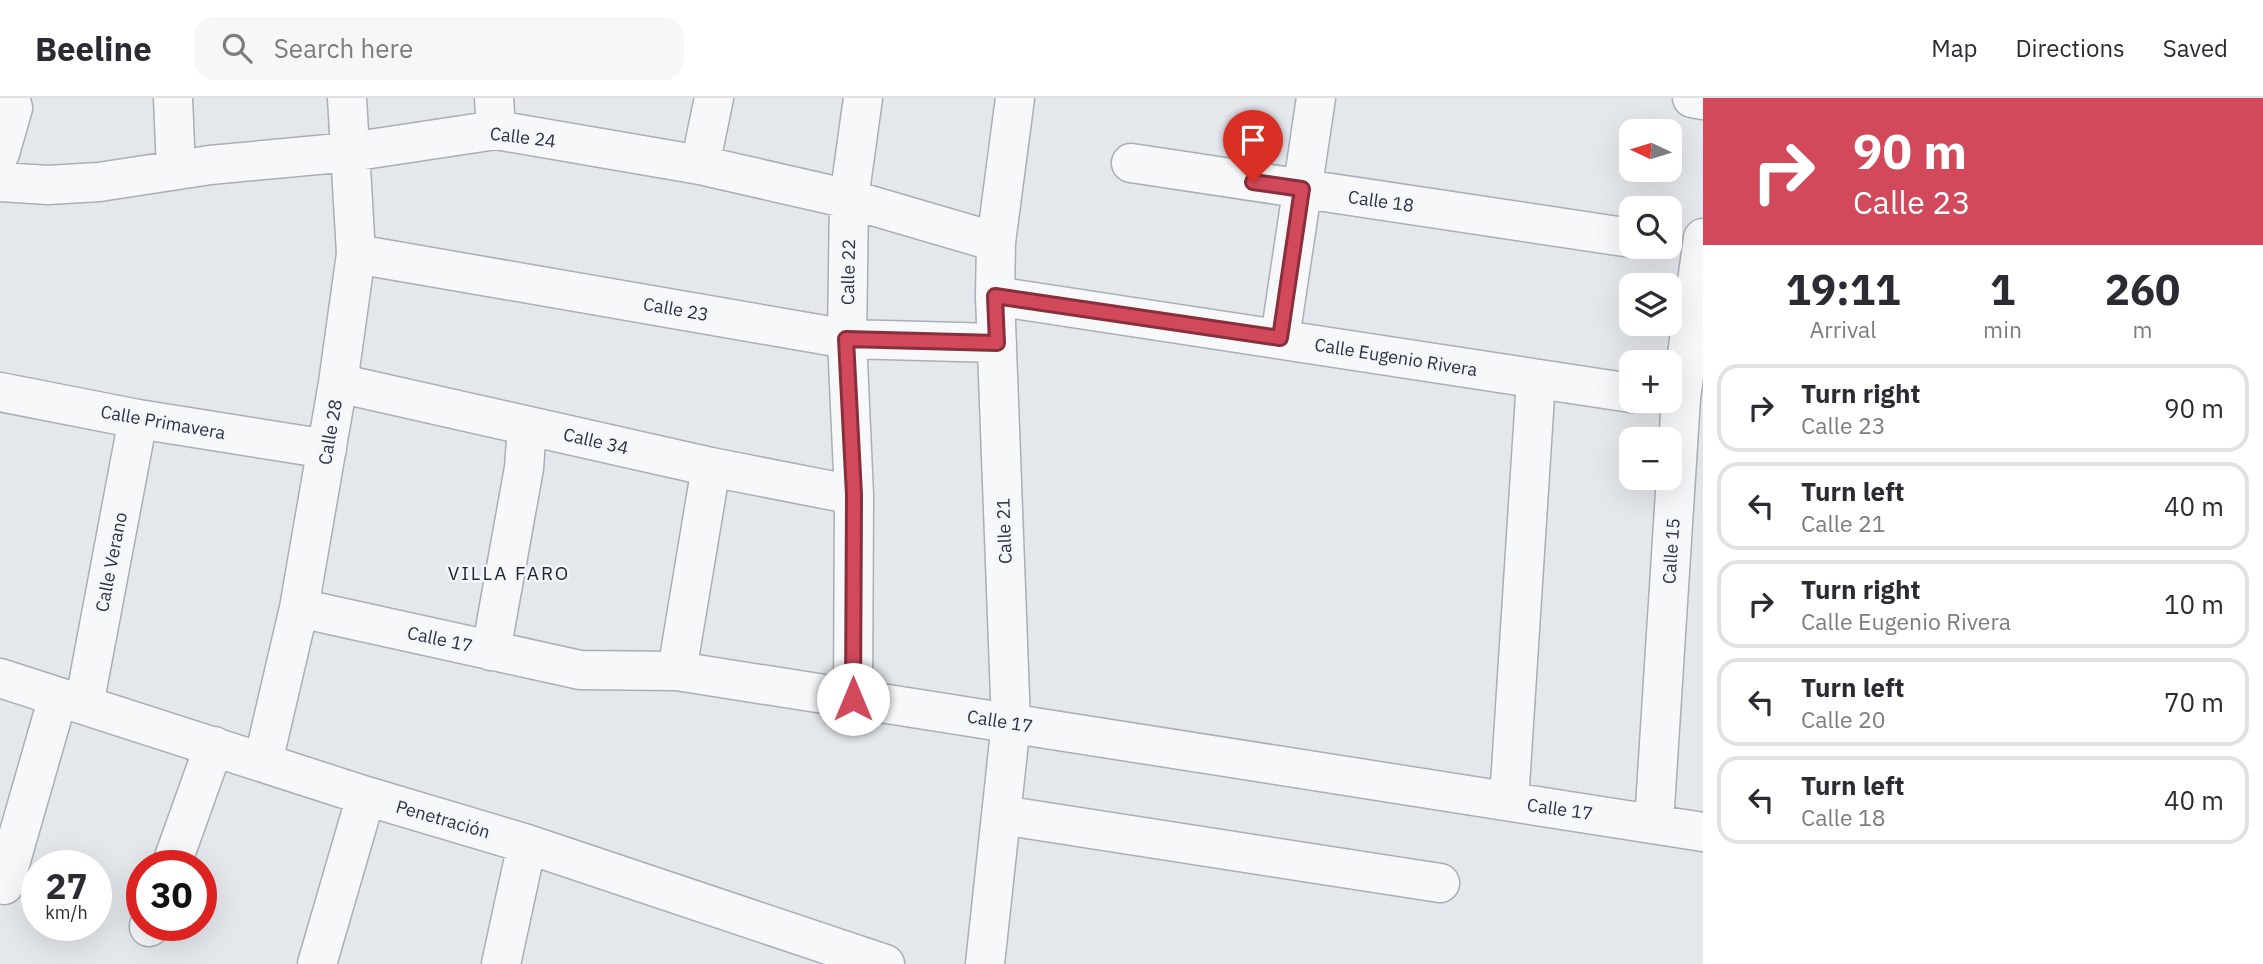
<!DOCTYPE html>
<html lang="en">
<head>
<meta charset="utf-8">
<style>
	:root { --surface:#fff; --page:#f7f7f7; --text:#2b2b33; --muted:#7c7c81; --line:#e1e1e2 }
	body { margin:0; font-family:"IBM Plex Sans",sans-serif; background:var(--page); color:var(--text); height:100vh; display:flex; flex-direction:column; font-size:26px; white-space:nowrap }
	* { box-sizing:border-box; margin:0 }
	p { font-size:23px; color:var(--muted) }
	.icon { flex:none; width:38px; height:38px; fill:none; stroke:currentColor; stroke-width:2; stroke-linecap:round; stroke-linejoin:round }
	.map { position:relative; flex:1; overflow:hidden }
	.panel { display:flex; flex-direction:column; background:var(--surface); width:560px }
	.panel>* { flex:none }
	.banner { background:#d1495b; color:#fff; overflow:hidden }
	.needle { width:46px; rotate:274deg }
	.fabs { position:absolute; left:1619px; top:21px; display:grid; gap:14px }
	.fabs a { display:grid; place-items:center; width:63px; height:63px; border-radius:14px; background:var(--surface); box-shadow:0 7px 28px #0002; font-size:35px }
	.speed { position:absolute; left:21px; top:752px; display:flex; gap:14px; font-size:35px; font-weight:700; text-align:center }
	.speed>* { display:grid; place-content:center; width:91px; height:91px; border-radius:50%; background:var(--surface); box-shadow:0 7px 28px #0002; line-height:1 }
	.speed small { font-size:18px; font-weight:400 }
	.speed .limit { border:10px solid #d22; background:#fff; color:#111 }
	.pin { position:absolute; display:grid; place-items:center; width:60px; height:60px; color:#fff; margin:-72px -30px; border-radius:50% 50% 50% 0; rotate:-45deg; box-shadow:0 0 7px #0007 }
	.pin .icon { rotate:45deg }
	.me { position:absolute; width:77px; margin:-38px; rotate:0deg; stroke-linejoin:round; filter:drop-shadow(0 0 5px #0008) }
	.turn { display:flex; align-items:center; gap:24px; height:147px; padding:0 35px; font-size:32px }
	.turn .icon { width:91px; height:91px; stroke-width:2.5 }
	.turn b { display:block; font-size:49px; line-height:60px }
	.eta { display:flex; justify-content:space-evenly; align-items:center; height:119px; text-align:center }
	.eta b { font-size:42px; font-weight:700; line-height:49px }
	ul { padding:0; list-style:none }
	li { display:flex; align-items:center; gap:21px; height:88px; margin:0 14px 10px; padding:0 21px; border:4px solid var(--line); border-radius:21px }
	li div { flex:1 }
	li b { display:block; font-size:26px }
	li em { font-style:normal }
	header { display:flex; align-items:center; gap:42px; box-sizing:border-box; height:98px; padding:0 35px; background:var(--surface); border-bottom:2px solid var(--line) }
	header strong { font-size:33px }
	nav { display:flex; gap:38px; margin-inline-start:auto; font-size:24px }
	.search { width:490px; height:63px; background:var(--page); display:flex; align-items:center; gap:18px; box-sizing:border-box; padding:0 24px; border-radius:21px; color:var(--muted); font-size:26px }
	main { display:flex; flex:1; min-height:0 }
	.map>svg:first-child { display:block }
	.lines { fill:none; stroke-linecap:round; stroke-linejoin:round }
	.minor-casing { stroke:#a9aeb7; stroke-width:41 }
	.minor { stroke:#f7f8fa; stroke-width:38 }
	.route-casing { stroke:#882f3b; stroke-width:18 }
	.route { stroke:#d1495b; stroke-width:12 }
	.labels { text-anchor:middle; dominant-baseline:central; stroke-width:5; stroke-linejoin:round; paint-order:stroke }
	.street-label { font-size:18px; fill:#2b3445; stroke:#f4f6f9 }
	.neighbourhood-label { font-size:19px; letter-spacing:2px; fill:#1d2536; stroke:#f4f6f9 }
</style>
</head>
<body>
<header>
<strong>Beeline</strong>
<div class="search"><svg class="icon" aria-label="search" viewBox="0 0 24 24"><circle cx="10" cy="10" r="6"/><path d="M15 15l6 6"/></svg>Search here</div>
<nav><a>Map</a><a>Directions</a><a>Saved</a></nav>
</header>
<main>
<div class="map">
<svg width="1703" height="866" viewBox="0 0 1703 866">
	<rect width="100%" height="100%" fill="#e4e7ec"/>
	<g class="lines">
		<g class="minor-casing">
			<path id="minor" d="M173 0 176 72
				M494 0 496 32
				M1692 0 1703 2
				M0 55 13 10 10 0
				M1131 65 1631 140
				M700 67 714 0
				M0 84 48 87 99 84 210 67 350 54 496 32 700 67 849 101 996 144
				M356 156 847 241 997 245
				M995 198 1631 295
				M1280 240 1316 0
				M338 285 711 369 854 397
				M0 294 138 321 327 351
				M299 510 580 572 677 573 1703 734
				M491 553 524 370 527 328
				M677 573 711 369
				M0 580 366 698 527 746 885 866
				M853 601 854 397 847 241 849 101 863 0
				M84 607 138 321
				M263 664 299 510 338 285 356 156 347 0
				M1509 703 1536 282
				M1001 717 1440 785
				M1654 725 1681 300 1703 140
				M171 768 214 648
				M4 787 58 599
				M149 829V828
				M317 866 366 698
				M501 866 527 746
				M985 866 1011 625 995 198 996 144 1015 0"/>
		</g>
		<use href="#minor" class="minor"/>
	</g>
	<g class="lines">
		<g class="route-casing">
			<path id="route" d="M853 601 854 397 846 241 997 245 995 198 1280 240 1302 91 1253 84"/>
		</g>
		<use href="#route" class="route"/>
	</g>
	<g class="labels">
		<g class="street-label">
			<text transform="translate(523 39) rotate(7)">Calle 24</text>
			<text transform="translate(1381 103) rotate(8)">Calle 18</text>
			<text transform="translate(848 174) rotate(-89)">Calle 22</text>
			<text transform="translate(676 211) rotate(10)">Calle 23</text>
			<text transform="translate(1396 259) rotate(9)">Calle Eugenio Rivera</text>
			<text transform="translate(163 324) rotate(10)">Calle Primavera</text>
			<text transform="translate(330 334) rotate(-80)">Calle 28</text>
			<text transform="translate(596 343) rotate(13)">Calle 34</text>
			<text transform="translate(1004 433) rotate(-92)">Calle 21</text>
			<text transform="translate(1671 453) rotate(-86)">Calle 15</text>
			<text transform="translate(111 464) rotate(-79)">Calle Verano</text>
			<text transform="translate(440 541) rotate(12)">Calle 17</text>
			<text transform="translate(1000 623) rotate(9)">Calle 17</text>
			<text transform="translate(1560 711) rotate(8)">Calle 17</text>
			<text transform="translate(443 721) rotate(16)">Penetración</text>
		</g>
		<g class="neighbourhood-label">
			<text x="509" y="475">VILLA FARO</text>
		</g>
	</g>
</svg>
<div class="fabs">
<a><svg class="needle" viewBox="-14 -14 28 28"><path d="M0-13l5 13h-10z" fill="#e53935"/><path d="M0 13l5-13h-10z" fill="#7c7c81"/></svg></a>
<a><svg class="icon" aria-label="search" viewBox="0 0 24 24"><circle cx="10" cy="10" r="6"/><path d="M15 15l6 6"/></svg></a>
<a><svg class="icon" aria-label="layers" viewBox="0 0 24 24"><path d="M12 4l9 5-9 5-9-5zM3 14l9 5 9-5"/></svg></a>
<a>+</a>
<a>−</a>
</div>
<div class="speed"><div>27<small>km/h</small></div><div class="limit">30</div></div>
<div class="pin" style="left:1253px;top:84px;background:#d93025"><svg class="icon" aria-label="arrive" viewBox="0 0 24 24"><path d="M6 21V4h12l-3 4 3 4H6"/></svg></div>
<svg class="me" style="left:853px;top:601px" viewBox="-20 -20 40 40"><circle r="19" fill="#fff"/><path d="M0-13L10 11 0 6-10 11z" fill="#d1495b"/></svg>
</div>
<section class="panel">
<div class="banner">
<div class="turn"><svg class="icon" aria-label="right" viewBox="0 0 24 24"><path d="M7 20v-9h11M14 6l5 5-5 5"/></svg><div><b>90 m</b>Calle 23</div></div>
</div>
<div class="eta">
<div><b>19:11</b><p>Arrival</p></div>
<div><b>1</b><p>min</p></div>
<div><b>260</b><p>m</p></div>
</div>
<ul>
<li><svg class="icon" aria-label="right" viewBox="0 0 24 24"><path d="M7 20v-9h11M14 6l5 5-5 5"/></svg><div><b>Turn right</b><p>Calle 23</p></div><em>90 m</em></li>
<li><svg class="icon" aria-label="left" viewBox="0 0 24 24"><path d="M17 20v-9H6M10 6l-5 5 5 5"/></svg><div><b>Turn left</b><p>Calle 21</p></div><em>40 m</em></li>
<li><svg class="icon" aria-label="right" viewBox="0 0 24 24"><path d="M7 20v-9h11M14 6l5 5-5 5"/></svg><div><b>Turn right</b><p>Calle Eugenio Rivera</p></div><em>10 m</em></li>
<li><svg class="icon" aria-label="left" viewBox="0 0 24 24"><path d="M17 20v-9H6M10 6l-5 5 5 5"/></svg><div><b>Turn left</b><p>Calle 20</p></div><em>70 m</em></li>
<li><svg class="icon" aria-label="left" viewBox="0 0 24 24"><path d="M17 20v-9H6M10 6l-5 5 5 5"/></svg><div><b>Turn left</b><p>Calle 18</p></div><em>40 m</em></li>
</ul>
</section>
</main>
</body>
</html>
